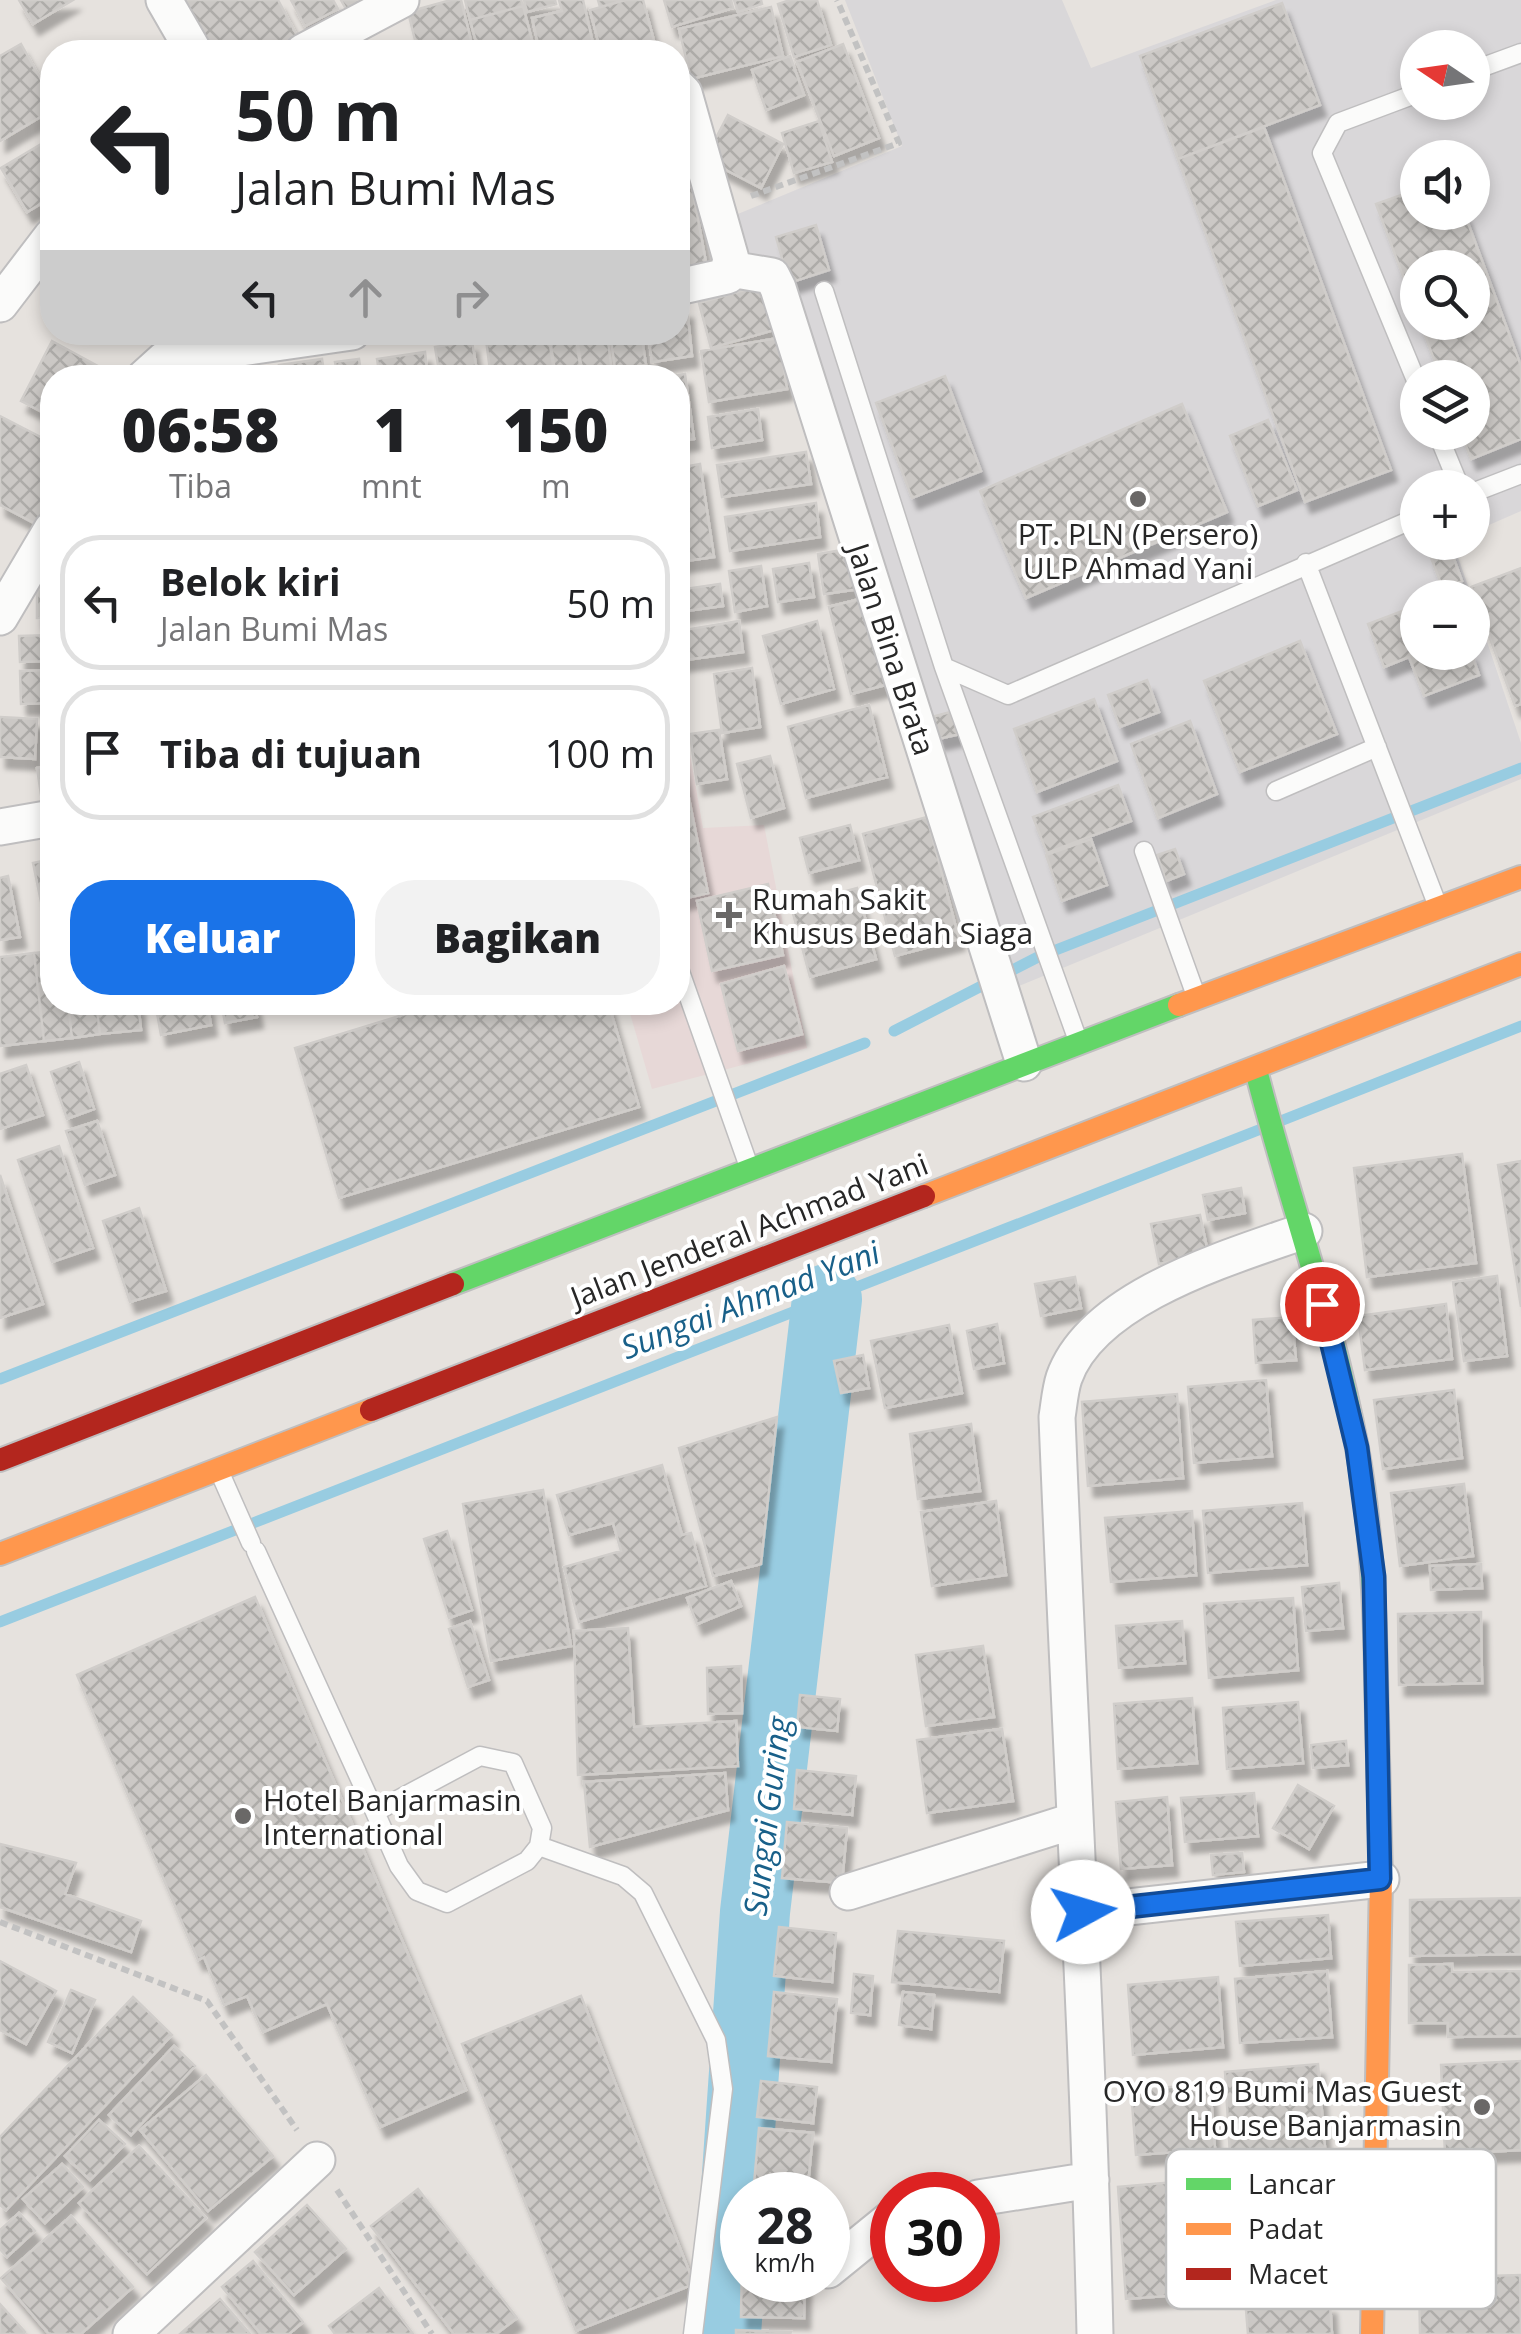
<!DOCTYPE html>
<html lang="id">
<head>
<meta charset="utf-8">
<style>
	:root { --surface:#fff; --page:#f2f2f2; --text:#202124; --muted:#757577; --line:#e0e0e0; --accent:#1a73e8 }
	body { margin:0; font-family:"Open Sans",sans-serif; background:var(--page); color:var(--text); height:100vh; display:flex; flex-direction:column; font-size:38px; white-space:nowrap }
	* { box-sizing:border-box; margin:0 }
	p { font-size:32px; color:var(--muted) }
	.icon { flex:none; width:55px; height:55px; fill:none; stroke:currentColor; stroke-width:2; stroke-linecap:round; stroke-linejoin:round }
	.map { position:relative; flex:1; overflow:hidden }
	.sheet { position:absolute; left:40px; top:365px; width:650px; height:650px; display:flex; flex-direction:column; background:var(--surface); border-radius:40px; box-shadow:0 5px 15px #0003 }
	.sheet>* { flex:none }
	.top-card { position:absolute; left:40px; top:40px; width:650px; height:305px; border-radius:40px; box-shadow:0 5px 15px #0003; background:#fff; color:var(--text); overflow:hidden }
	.needle { width:65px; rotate:283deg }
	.fabs { position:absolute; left:1400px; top:30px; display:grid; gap:20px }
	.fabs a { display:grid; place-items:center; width:90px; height:90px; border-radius:50%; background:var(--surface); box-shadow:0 5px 15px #0003; font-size:50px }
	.speed { position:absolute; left:720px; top:2172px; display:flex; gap:20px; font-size:50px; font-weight:700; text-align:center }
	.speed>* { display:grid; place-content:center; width:130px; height:130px; border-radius:50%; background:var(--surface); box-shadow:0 5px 15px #0003; line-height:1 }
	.speed small { font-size:25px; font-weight:400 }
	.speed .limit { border:15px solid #d22; background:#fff; color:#111 }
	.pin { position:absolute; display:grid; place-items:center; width:85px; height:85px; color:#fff; margin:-42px; border:5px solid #fff; border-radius:50%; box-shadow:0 2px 10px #0007 }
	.me { position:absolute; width:110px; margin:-55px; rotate:84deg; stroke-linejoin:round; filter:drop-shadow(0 0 8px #0008) }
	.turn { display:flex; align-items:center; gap:35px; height:210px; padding:0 30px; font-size:45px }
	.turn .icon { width:130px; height:130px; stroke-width:2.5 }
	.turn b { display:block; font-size:70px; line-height:85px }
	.lanes { display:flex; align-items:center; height:95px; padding:0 30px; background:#0003; justify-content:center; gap:50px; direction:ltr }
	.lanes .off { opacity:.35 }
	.eta { display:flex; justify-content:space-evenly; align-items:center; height:170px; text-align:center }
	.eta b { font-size:60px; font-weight:800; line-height:70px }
	.primary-button { display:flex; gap:20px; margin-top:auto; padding:20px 30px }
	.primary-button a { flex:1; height:115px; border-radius:40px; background:var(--accent); color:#fff; font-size:40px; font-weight:800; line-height:115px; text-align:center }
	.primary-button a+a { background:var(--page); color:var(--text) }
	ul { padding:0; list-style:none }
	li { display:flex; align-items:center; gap:30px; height:135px; margin:0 20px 15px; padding:0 10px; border:5px solid var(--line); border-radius:40px }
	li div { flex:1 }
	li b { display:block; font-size:38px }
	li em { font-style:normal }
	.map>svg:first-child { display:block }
	.industrial { fill:#d9d7d9; fill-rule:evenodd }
	.medical { fill:#e7d8d7 }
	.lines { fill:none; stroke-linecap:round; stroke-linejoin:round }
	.stream { stroke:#98cce1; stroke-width:11 }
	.river { stroke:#98cce1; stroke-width:70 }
	.building { fill:url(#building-cross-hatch); stroke:#d0cdca; stroke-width:2.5; filter:url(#shadow) }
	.lane-casing { stroke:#bfbebf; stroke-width:21 }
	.street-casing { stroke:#bfbebf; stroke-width:39 }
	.fast-casing { stroke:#bfbebf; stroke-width:26 }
	.slow-casing { stroke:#bfbebf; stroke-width:26 }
	.jam-casing { stroke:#bfbebf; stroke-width:26 }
	.path { stroke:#c2c2c2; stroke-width:6; stroke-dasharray:8 5; stroke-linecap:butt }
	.lane { stroke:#fbfbfa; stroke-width:18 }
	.street { stroke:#fbfbfa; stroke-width:35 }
	.fast { stroke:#63d668; stroke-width:22 }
	.slow { stroke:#ff974d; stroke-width:22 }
	.jam { stroke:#b3261e; stroke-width:22 }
	.route-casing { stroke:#114b97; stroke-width:25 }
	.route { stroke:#1a73e8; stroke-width:18 }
	.poi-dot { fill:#6a6867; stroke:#fff; stroke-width:4 }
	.labels { text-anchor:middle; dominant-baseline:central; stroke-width:8; stroke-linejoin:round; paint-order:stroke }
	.poi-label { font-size:30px; fill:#272727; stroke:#fff; text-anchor:start }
	.street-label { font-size:30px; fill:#272727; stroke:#fff }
	.water-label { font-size:32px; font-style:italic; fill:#196089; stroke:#fff }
	.key { fill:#fff; stroke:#bebebe; stroke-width:2.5 }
	.key-label { font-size:28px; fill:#272727 }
</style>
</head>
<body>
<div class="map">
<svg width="1521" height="2334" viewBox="0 0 1521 2334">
	<defs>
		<pattern id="building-cross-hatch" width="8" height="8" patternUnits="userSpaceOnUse" patternTransform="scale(2.5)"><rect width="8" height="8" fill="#cbc8c5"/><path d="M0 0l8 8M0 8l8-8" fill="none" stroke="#aeaca9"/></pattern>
		<filter id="shadow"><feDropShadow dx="6" dy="11" stdDeviation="2.5" flood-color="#0004"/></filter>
	</defs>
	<rect width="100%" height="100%" fill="#e6e2de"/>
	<path class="industrial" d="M845 0H1062L1091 68 1276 0H1521V511L1473 532 1472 488H1418V542L1453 543 1472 597 1418 598V652H1472L1473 600 1521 743V779L1014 988 867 523 738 255 733 216 902 146ZM1418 48H1472V102H1418ZM1418 158H1472V212H1418ZM1418 268H1472V322H1418ZM1418 378H1472V432H1418Z"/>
	<path class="medical" d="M678 686 703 828 764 825 807 1048 652 1089 627 1003 678 1002Z"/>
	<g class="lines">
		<path class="stream" d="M894 1031 1038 957 1521 768
			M1278 1122 1521 1026
			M0 1379 865 1043
			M0 1622 1261 1129"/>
		<path class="river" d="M726 2334 755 1912 827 1299"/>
	</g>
	<path class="building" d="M19 0H73L33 24Z
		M182 0H278L302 45 288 52H210Z
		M291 0H333L338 9 305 26Z
		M341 0H364L346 9Z
		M451 0H461L473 49 418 52 408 12Z
		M465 0H521L523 6 470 20Z
		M524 0H555L556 4 527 12Z
		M559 0H583L595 52H540L532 18 562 11Z
		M598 0H626L600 7Z
		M626 0H643L657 52H601L590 10Z
		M664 0H731L733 8 672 27Z
		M734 0H761L762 4 738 12Z
		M790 0H817L831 45 794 57 778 4Z
		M1282 3 1320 105 1178 159 1140 56Z
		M523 6 535 52H479L470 20Z
		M771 7 783 56 691 79 679 29Z
		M21 44 52 99V110L0 141V56Z
		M843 44 879 138 834 156 797 62Z
		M415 45 417 52H388Z
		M790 56 804 95 766 110 752 70Z
		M728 115 783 144 761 188 705 159Z
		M819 121 832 162 794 173 782 133Z
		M1264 127 1391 470 1305 502 1178 159Z
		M48 140 52 148V197L27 212 1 168Z
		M678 149 688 185 678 187Z
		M692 187 707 268 678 274V189Z
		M1418 189V212H1464L1521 366V439L1471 459 1461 432H1472V378H1441L1420 322H1472V268H1418V316L1376 204Z
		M816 225 829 270 789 283 776 237Z
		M762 285 774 330 711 348 699 303Z
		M687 308 692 356 652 362 648 332H678V309Z
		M485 332H548L555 378H491Z
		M549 332H575L582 378H556Z
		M576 332H607L612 373 583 377Z
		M610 332H641L646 365 615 369Z
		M779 338 787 389 709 402 701 351Z
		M52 341 120 378H52V417L21 401Z
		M472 341 478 378H440L435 347Z
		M425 352 428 378H380L377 359Z
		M322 359 325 378H281L279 365Z
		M359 359 362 378H338L335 362Z
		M265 368 266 378H214L213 370Z
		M202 373V378H169V374Z
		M685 374 694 439 678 441V378H661Z
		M945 376 981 471 912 498 876 403Z
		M1182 404 1227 512 1026 598 980 491Z
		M758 409 762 440 712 448 708 417Z
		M0 416 52 443V497L38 525 0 505Z
		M1268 420 1297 490 1258 506 1230 436Z
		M806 452 811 484 722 497 717 465Z
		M700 464 714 557 678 562V468Z
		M816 503 820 537 730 551 725 517Z
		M854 548 860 589 824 594 818 554Z
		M1450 548 1462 581 1443 589 1430 555Z
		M809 563 814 597 778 602 773 569Z
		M761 566 767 606 735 612 729 571Z
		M1521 568V704L1515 706 1471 587Z
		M720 584 723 606 678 612V590Z
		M37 589H52V618H37Z
		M867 597 889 684 851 694 829 607Z
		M1418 605V652H1471L1479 675 1424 696 1409 657 1384 667 1368 624Z
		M739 621 743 652 678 661V631Z
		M817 621 834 689 781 704 763 636Z
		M52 635V661L20 662 19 636Z
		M1300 641 1337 734 1240 772 1204 681Z
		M752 668 760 727 722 733 714 674Z
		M52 670V703L21 704 20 671Z
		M1147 680 1159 712 1120 727 1108 695Z
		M1094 699 1117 761 1037 792 1014 729Z
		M869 705 887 777 806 798 788 727Z
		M954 711 960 734 938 739 932 717Z
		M0 717 37 719 35 759 0 757Z
		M1190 721 1217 794 1158 818 1131 744Z
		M719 730 727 779 697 784 690 734Z
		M680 754 708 893 678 900V755Z
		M770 756 784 808 751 818 737 764Z
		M52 765V806L43 808 37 768Z
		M1118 785 1131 821 1047 853 1033 817Z
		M927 817 959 939 895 956 863 834Z
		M850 825 859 860 809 873 800 838Z
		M1091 839 1107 885 1062 901 1046 855Z
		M1175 849 1184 874 1166 881 1157 855Z
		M52 859V925L46 926 33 863Z
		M8 876 20 937 0 940V878Z
		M768 884 783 955 712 971 697 901Z
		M857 888 876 959 810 977 791 906Z
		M52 951V1002H68L72 1038 44 1041 34 953Z
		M34 953 44 1041 0 1046V957Z
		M784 966 802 1034 738 1051 721 984Z
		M68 1002H96L100 1034 72 1038Z
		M96 1002H138L141 1030 100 1034Z
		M155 1002H207L211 1025 161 1035Z
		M221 1002H254L257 1017 225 1023Z
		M445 1002H608L639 1107 339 1198 295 1048Z
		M79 1062 94 1109 67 1119 51 1072Z
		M26 1065 43 1115 0 1129V1074Z
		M97 1121 115 1175 85 1185 66 1131Z
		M59 1146 93 1248 52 1262 18 1160Z
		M1462 1154 1476 1263 1367 1277 1354 1168Z
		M1521 1161V1307L1498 1165Z
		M0 1175 43 1304 0 1318Z
		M1241 1188 1245 1213 1208 1220 1203 1195Z
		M139 1208 166 1291 130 1302 103 1221Z
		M1200 1215 1208 1253 1159 1264 1151 1224Z
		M1497 1276 1507 1356 1464 1361 1453 1282Z
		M1075 1277 1081 1308 1041 1316 1035 1284Z
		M1446 1304 1452 1359 1365 1370 1358 1316Z
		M1292 1317 1296 1360 1256 1363 1253 1320Z
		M997 1324 1004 1363 974 1369 967 1331Z
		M949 1325 962 1393 885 1408 871 1341Z
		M863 1355 869 1388 841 1393 834 1361Z
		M1266 1380 1272 1456 1194 1463 1188 1387Z
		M1454 1390 1462 1458 1383 1469 1374 1400Z
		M1177 1394 1183 1478 1088 1486 1082 1402Z
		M777 1417 761 1564 713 1576 679 1448Z
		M971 1424 980 1491 918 1499 910 1434Z
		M662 1465 682 1535 691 1533 706 1586 579 1622 564 1567 621 1551 613 1523 569 1535 557 1495Z
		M1464 1484 1473 1556 1400 1566 1391 1493Z
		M543 1490 571 1646 491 1661 463 1504Z
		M996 1501 1006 1575 932 1586 921 1512Z
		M1302 1503 1307 1565 1208 1573 1203 1511Z
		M1192 1511 1196 1575 1111 1582 1105 1518Z
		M447 1531 472 1610 449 1618 424 1539Z
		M1481 1564 1482 1588 1431 1590 1430 1566Z
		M731 1581 741 1606 697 1624 687 1598Z
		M1339 1583 1343 1628 1306 1631 1302 1587Z
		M255 1597 466 2090 380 2127 327 2004 263 2032 247 1996 224 2005 204 1957 198 1960 77 1675Z
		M1293 1598 1298 1670 1209 1678 1204 1604Z
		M1481 1612 1482 1683 1399 1685 1398 1614Z
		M470 1621 489 1680 468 1687 449 1629Z
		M1182 1621 1185 1663 1119 1668 1116 1626Z
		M628 1628 634 1727 736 1721 738 1766 578 1775 574 1631Z
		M983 1646 994 1717 926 1726 916 1655Z
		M741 1666 742 1713 708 1714 707 1668Z
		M800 1695 840 1699 837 1731 797 1727Z
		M1192 1698 1197 1763 1118 1769 1114 1704Z
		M1298 1702 1303 1763 1227 1769 1223 1708Z
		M1002 1729 1013 1801 927 1813 917 1740Z
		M1346 1741 1348 1765 1313 1768 1311 1745Z
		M797 1770 856 1776 852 1815 794 1809Z
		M725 1773 728 1810 590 1847 584 1782Z
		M1298 1785 1334 1806 1309 1849 1273 1828Z
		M1254 1793 1258 1836 1185 1842 1181 1798Z
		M1167 1797 1172 1865 1121 1869 1116 1802Z
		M787 1822 847 1828 842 1883 782 1878Z
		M0 1844 76 1863 65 1894 141 1921 131 1952 0 1907Z
		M1242 1853 1244 1872 1213 1875 1211 1855Z
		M1521 1898V1954L1410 1956V1900Z
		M1328 1915 1331 1958 1240 1966 1236 1922Z
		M779 1927 836 1933 832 1982 774 1976Z
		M898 1931 1004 1941 999 1992 892 1982Z
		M0 1961 56 1991 26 2044 0 2030Z
		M1452 1964V1972L1521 1971V2036L1448 2037V2023H1409V1965Z
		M1327 1971 1332 2037 1240 2043 1235 1979Z
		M854 1974 873 1976 870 2015 851 2013Z
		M1218 1977 1223 2047 1133 2055 1128 1985Z
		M71 1990 95 2000 72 2053 48 2042Z
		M774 1992 837 1999 831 2062 768 2056Z
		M903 1992 934 1995 931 2029 899 2025Z
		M581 1996 694 2284 576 2331 462 2044Z
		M133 1997 172 2035 6 2210 0 2205V2137Z
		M174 2046 195 2066 131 2135 109 2115Z
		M1521 2061V2150L1445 2154 1441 2065Z
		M1318 2064 1325 2148 1230 2155 1225 2072Z
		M206 2075 273 2156 208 2211 140 2130Z
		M761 2081 817 2087 813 2123 757 2117Z
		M1210 2084 1215 2149 1136 2155 1131 2090Z
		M99 2120 125 2144 90 2180 65 2156Z
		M759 2128 813 2133 807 2195H753Z
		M139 2146 206 2218 147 2274 79 2203Z
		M62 2164 83 2187 45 2223 23 2199Z
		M1209 2179 1218 2292 1126 2299 1118 2187Z
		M418 2189 517 2318 496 2334H454L371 2226Z
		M307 2205 346 2249 294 2295 255 2252Z
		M19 2213 35 2231 7 2257 0 2249V2230Z
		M71 2216 133 2287 81 2334H49L1 2278Z
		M742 2254V2280H805L804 2318 741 2317Z
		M253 2261 303 2322 289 2334H261L222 2287Z
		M1520 2275 1521 2334H1420L1419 2278Z
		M379 2288 413 2334H335L329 2326Z
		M220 2299 250 2334H180Z
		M1330 2303 1332 2334H1248L1246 2310Z
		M0 2304 25 2332 23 2334H0Z
		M736 2330 791 2332 790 2334H736Z"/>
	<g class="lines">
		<g class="lane-casing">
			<path id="lane" d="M1472 71 1521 53
				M1418 93 1338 123 1322 153 1418 385
				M824 291 944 667 1077 1038
				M1437 432 1460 488
				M1472 493 1521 474
				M1306 563 1437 904
				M944 667 1008 695 1418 517
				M1276 791 1377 747
				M1144 851 1195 993
				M678 966 748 1164
				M220 1473 251 1543
				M256 1551 375 1812
				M480 1756 513 1763 542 1828 539 1846 527 1861 447 1903 417 1891 399 1866 375 1812Z
				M539 1846 623 1876 643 1893 716 2040 723 2089 693 2334"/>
		</g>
		<g class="street-casing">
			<path id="street" d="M164 0 194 52
				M303 52 401 0
				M678 87 684 93 731 259 727 276 678 287
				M730 269 772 276 778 288 1024 1063
				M0 304 52 236
				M144 378 165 359 352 332
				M0 617 52 529
				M0 827 52 818
				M848 1892 1073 1821
				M1083 1912 1381 1879
				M978 2198 1091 2180
				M828 2270 892 2218
				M131 2334 317 2160
				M1095 2334C1088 2028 1069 1723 1057 1417 1059 1405 1060 1390 1064 1378 1093 1296 1231 1257 1304 1231"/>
		</g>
		<g class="fast-casing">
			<path id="fast" d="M1256 1070C1288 1196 1333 1319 1357 1448 1371 1523 1375 1600 1376 1677
				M453 1284 1179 1005"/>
		</g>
		<g class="slow-casing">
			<path id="slow" d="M1179 1005 1521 877
				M924 1196 1521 964
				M0 1554 371 1410
				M1372 2334 1381 1879 1376 1677"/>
		</g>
		<g class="jam-casing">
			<path id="jam" d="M371 1410 924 1196
				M0 1460 453 1284"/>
		</g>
		<path class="path" d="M751 196 899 143 837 0
			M0 1922 207 2001 297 2130
			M337 2190 432 2334"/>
		<use href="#lane" class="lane"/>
		<use href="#street" class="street"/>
		<use href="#fast" class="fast"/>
		<use href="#slow" class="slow"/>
		<use href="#jam" class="jam"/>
	</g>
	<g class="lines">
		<g class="route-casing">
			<path id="route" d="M1083 1912 1380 1879 1374 1577 1357 1448 1322 1304"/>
		</g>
		<use href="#route" class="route"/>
	</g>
	<g class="poi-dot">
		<circle cx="1138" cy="499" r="10"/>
		<path d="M724 900h10v10h10v10h-10v10h-10v-10h-10v-10h10z"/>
		<circle cx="243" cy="1816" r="10"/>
		<circle cx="1482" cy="2107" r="10"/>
	</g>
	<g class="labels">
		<g class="poi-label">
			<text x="1138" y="533" text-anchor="middle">PT. PLN (Persero)<tspan x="1138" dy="34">ULP Ahmad Yani</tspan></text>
			<text x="752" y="898">Rumah Sakit<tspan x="752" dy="34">Khusus Bedah Siaga</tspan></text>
			<text x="263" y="1799">Hotel Banjarmasin<tspan x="263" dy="34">International</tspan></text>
			<text x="1462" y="2090" text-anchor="end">OYO 819 Bumi Mas Guest<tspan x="1462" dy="34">House Banjarmasin</tspan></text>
		</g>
		<g class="street-label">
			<text transform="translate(892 649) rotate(72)">Jalan Bina Brata</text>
			<text transform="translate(749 1230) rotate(-21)">Jalan Jenderal Achmad Yani</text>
		</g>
		<g class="water-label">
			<text transform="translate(750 1299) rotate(-21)">Sungai Ahmad Yani</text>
			<text transform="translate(766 1816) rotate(-83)">Sungai Guring</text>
		</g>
	</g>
	<rect x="1166" y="2149" width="330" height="160" rx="15" class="key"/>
	<rect x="1186" y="2178" width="45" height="12" fill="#63d668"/>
	<rect x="1186" y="2223" width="45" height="12" fill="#ff974d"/>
	<rect x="1186" y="2268" width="45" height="12" fill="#b3261e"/>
	<g class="key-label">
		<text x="1248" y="2194">Lancar</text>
		<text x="1248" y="2239">Padat</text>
		<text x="1248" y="2284">Macet</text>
	</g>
</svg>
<div class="fabs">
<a><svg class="needle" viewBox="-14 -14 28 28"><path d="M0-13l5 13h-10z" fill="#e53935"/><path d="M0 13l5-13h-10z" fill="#757577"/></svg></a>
<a><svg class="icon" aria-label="sound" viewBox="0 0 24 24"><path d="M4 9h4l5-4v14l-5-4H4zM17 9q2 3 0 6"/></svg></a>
<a><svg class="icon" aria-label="search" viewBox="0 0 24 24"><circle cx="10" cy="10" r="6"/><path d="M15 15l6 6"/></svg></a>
<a><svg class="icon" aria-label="layers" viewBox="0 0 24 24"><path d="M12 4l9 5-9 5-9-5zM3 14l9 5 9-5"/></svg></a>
<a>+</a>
<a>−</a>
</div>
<div class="speed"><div>28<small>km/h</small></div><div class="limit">30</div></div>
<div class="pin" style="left:1322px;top:1304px;background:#d93025"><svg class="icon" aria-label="arrive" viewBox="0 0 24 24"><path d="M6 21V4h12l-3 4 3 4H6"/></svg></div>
<svg class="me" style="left:1083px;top:1912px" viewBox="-20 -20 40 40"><circle r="19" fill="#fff"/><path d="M0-13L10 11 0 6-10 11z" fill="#1a73e8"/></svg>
<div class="top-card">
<div class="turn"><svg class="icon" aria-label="left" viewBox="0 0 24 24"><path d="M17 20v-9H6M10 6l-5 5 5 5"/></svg><div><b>50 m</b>Jalan Bumi Mas</div></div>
<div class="lanes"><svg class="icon" aria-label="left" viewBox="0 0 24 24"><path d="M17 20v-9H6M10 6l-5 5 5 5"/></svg><svg class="icon off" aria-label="ahead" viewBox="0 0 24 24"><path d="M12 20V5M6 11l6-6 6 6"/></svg><svg class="icon off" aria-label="right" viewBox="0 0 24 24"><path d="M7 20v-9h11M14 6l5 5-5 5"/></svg></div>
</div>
<section class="sheet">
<div class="eta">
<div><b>06:58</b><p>Tiba</p></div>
<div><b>1</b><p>mnt</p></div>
<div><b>150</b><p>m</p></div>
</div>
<ul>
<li><svg class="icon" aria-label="left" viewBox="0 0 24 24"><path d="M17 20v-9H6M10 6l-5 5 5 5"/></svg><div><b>Belok kiri</b><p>Jalan Bumi Mas</p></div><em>50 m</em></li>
<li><svg class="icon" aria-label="arrive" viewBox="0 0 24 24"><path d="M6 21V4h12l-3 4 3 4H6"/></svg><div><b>Tiba di tujuan</b></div><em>100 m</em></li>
</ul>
<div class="primary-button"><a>Keluar</a><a>Bagikan</a></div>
</section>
</div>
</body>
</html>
